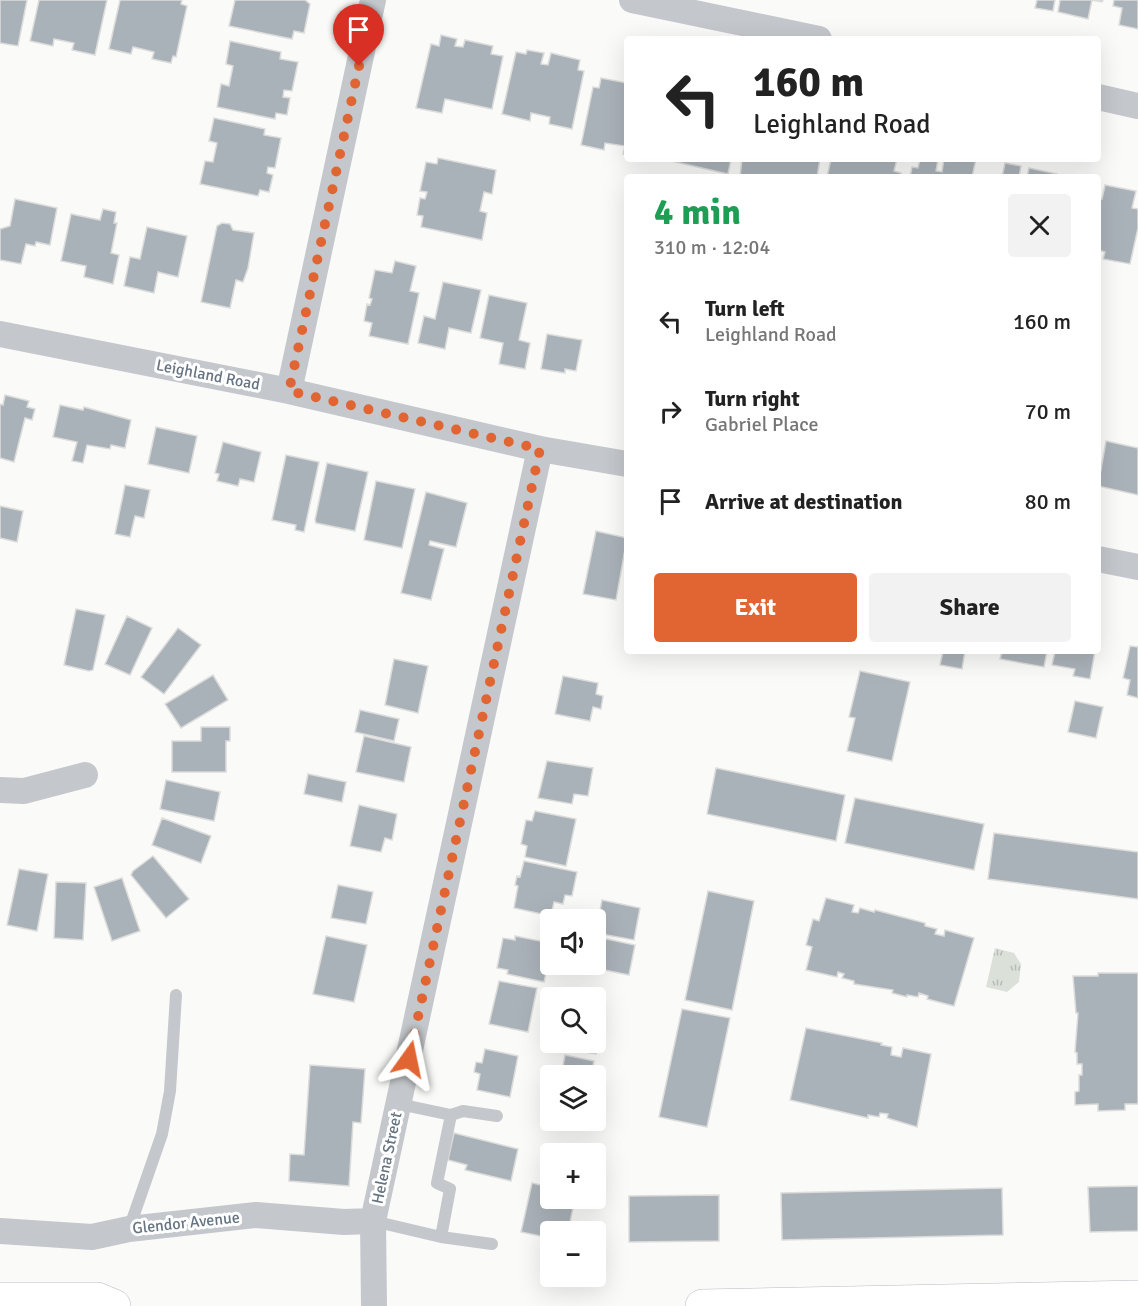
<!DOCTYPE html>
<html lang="en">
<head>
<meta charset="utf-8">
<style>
	:root { --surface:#fff; --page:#f2f2f2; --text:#222; --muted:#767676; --accent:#e06532 }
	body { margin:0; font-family:Signika,sans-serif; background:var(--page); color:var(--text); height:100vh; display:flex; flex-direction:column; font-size:22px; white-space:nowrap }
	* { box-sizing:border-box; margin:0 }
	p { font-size:20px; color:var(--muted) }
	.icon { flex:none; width:33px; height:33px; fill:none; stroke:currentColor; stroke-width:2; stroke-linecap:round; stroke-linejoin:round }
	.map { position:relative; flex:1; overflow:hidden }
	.sheet { position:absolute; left:624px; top:174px; width:477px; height:480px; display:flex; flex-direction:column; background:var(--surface); border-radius:6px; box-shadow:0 6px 24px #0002 }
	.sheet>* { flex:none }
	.guide { position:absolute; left:624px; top:36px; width:477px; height:126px; border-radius:6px; box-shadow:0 6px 24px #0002; background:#fff; color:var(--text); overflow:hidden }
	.fabs { position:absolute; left:540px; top:909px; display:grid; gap:12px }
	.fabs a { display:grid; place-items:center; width:66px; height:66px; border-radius:6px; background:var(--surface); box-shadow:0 6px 24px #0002; font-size:30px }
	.pin { position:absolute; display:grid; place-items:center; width:51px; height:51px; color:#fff; margin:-62px -26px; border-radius:50% 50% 50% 0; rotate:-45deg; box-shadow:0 0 6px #0007 }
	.pin .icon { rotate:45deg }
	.me { position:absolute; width:66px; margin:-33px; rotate:12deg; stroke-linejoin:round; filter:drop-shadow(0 0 4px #0008) }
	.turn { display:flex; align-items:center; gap:21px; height:126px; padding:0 30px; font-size:27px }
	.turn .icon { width:78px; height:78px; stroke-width:2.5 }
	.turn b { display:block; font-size:42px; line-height:51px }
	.round { display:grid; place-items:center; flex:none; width:63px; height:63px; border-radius:6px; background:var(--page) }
	.summary { display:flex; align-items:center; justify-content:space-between; height:102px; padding:0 30px }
	h1 { font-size:36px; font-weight:700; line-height:45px; color:#1e9e55 }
	.button { display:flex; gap:12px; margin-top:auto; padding:12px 30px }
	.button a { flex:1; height:69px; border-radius:6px; background:var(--accent); color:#fff; font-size:24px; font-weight:700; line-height:69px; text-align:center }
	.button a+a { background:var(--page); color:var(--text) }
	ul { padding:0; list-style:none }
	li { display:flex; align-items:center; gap:18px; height:90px; padding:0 30px }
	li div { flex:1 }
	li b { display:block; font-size:22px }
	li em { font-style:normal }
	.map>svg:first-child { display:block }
	.park { fill:url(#park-tufts) }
	.building { fill:#aab2b9; stroke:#dcdcda; stroke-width:1.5 }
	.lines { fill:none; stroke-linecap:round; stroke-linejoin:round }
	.secondary-casing { stroke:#b8bdc2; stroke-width:34 }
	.lane { stroke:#c4c7cb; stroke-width:12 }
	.street { stroke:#c4c7cb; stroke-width:26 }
	.secondary { stroke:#fff; stroke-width:33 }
	.route { stroke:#e06532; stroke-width:10; stroke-dasharray:0 18 }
	.labels { text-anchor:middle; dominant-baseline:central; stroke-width:6; stroke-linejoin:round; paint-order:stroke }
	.street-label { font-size:16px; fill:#667482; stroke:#fff }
</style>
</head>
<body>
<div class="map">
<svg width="1138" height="1306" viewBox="0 0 1138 1306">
	<defs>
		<pattern id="park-tufts" width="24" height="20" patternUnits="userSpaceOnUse" patternTransform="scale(1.5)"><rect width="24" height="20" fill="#dbe1d9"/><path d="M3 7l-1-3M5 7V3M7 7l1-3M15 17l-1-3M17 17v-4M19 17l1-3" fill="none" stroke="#b5bbb5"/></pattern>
	</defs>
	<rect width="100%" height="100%" fill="#fafaf8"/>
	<path class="park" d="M995 948 1014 953 1021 964 1019 982 1007 992 986 987Z"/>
	<path class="building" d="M0 0H27L18 46 0 43Z
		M39 0H107L95 55 72 50 74 43 54 39 53 46 30 41Z
		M120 0H182L181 4 187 6 176 57 173 56 171 63 152 59 154 52 133 47 131 54 109 49Z
		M235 0H305L310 4 304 33 294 31 292 39 229 26Z
		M1037 0H1055L1053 11 1035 8Z
		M1060 0H1103L1102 2 1092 0 1088 19 1058 12Z
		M1114 0H1138V29L1119 25 1122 8 1113 6Z
		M441 35 457 39 455 46 463 47 465 40 493 46 491 54 503 56 492 109 445 99 442 113 416 108 431 44 439 46Z
		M230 41 281 52 280 59 298 62 292 91 284 90 283 97 290 98 287 115 276 113 275 119 217 107 221 84 229 86 233 66 226 64Z
		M527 50 544 53 541 64 548 65 551 53 580 60 578 70 584 71 572 129 549 124 550 117 531 113 530 121 502 114 516 52 526 54Z
		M601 78 627 83V155L623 154 625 146 605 143 604 150 581 145 593 87 599 88Z
		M214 118 265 129 264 135 281 138 275 168 268 167 267 173 273 175 269 192 260 190 258 196 200 184 205 161 213 162 217 143 209 141Z
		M438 158 496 170 492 194 484 192 480 211 487 213 482 240 421 227 423 216 417 215 420 198 425 199 427 192 420 191 426 162 437 164Z
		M663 159H731L728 174Z
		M742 159H820L817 177H740Z
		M831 159H897L894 171 901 173 900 177H827Z
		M920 159H938L936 171 942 172 944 159H976L972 177H910L912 167 918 168Z
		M1005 163 1021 166 1019 177H1002Z
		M1029 168 1057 174 1056 177H1027Z
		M1105 185 1136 191 1132 208 1138 209V228L1130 264 1103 259 1105 252 1098 250V198L1102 199Z
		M15 199 57 208 50 245 36 242 35 246 26 244 21 264 0 260V229L10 226Z
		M103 209 116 212 114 223H117L111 253 119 255 113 284 84 277 86 266 61 261 71 214 100 220Z
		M222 223 230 224 233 230 254 233 248 268 243 282 236 280 230 308 201 302 217 226Z
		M147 227 187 236 178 277 158 272 154 293 124 286 130 257 140 259Z
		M395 261 416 266 410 291 419 293 408 344 369 336 372 323 364 321 367 304 370 305 372 299 369 298 375 270 392 273Z
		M443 282 481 290 471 333 449 328 445 349 418 343 424 316 435 319Z
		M489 295 527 303 519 340 530 343 525 369 499 364 503 343 480 338Z
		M547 334 582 340 576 371 565 369V373L541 369Z
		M5 395 29 401 27 407 35 409 32 420 25 418 14 462 0 458V404L3 405Z
		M60 405 83 410 84 407 131 420 125 448 111 445 110 449 87 445 83 463 72 461 77 442 53 437Z
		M156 427 197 436 189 473 148 464Z
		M1106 441 1138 448V495L1098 486Z
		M223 442 261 452 254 482 240 479 238 486 217 481 219 474 215 473Z
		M286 455 319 462 304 532 295 530 296 525 272 520Z
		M327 463 368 472 355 531 316 523 315 520Z
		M376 481 415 489 402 548 364 540Z
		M125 485 150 490 144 518 135 516 130 537 115 534Z
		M426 492 467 503 456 547 430 541 429 545 444 549 431 600 401 593Z
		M0 506 23 511 17 542 0 538Z
		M596 531 627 538 616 600 583 594Z
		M76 609 105 615 93 670 89 671 64 665Z
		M127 616 152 628 130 675 105 664Z
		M178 628 201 645 164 694 141 677Z
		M1130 646 1138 647V698L1127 695 1130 680 1123 678Z
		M943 651H965L962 669 940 665Z
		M1002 651H1047L1044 667 1000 659Z
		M1055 651H1095L1090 679 1073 676 1075 669 1052 665Z
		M394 659 428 666 418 713 385 705Z
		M860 671 910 682 892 761 847 751 855 718 849 717Z
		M213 675 228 700 181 728 165 704Z
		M563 676 598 683 596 694 603 696 601 709 593 707 590 721 555 714Z
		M1075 701 1103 707 1096 738 1068 732Z
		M360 710 399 719 394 741 355 732Z
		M201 727H230V741H226V772H172V741H201Z
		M364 736 411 747 404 782 356 772Z
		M547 761 593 768 588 796 574 794 572 804 538 798Z
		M716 768 845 795 836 841 707 814Z
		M308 774 346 782 342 802 304 794Z
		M166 780 220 792 214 821 160 809Z
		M855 798 984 824 974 870 845 843Z
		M359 805 397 814 392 840 385 838 381 852 350 846Z
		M535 811 576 819 566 866 525 857 527 846 521 844 526 820 532 821Z
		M162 818 211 836 201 863 152 845Z
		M994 833 1138 852V899L988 879Z
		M153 856 189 899 166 918 131 875 133 871Z
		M524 861 577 872 572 896 565 895 563 904 554 902 551 916 514 908 518 886 515 885 517 876 520 877Z
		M19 869 48 874 37 931 7 925Z
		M122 878 140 931 112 941 94 887Z
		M56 882 86 883 83 940 54 938Z
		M338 885 373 892 366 924 331 918Z
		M708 891 754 901 732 1010 685 1000Z
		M826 898 854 905 852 912 858 913 860 908 874 912 875 910 925 923V926L937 929 935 934 944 936 945 930 974 938 954 1006 927 999 928 996 919 993 918 997 907 995V997L892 993 893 990 854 984V981L842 978 844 974 838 972 837 977 806 970 812 947 806 945 813 919 819 921Z
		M602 900 640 908 634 940 596 933Z
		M326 936 367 945 354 1002 313 994Z
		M515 936 550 943V964H560L558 972 547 969 544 982 507 974 508 970 497 968 503 938 515 940Z
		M597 937 635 945 629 975 590 967 596 964Z
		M1098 973H1138V1104H1125V1110L1098 1111V1104L1075 1105V1092L1079 1091V1075H1082V1064H1077V1053L1075 1052 1078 1013H1076L1073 976H1098Z
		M499 981 537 988 528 1032 489 1024Z
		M682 1009 730 1018 707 1127 659 1117Z
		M596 1022 602 1024 596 1054 567 1049 568 1042H596Z
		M806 1028 882 1043 881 1045 892 1047 891 1055 901 1057 903 1048 931 1054 917 1127 887 1118 888 1114 880 1113 879 1117 868 1115V1118L790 1100Z
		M485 1049 518 1056 510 1097 477 1090 480 1074 474 1072 476 1062 482 1063Z
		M565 1055 594 1061 591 1076H561Z
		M310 1065 365 1069 361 1123 353 1122 349 1186 289 1181 290 1154 304 1155Z
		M454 1133 518 1149 511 1181 465 1170 467 1165 448 1160Z
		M532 1183 550 1187V1198H575L568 1232H550V1238L521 1232Z
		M1138 1186V1231L1090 1232 1088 1187Z
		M1002 1188 1003 1235 782 1240 781 1193Z
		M719 1195V1241L629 1242V1196Z"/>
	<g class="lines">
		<g class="secondary-casing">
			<path id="secondary" d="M0 1299H97L114 1306
				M702 1306 1138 1297"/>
		</g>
		<path class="lane" d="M451 1115 463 1111 497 1116
			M373 1221 441 1237 450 1189 437 1183 451 1115 399 1104
			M129 1229 162 1134 170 1091 176 995
			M441 1237 492 1244"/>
		<path class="street" d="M632 0 819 39
			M1098 97 1138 106
			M0 334 289 391 540 449 627 464
			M289 391 373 0
			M1098 559 1138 567
			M0 790 24 791 85 775
			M0 1231 92 1237 129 1229 256 1215 344 1222 373 1221
			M374 1306 373 1221 540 449"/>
		<use href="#secondary" class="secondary"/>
	</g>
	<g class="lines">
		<path class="route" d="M359 66 289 391 540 449 409 1059"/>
	</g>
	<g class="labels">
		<g class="street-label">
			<text transform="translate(208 375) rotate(11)">Leighland Road</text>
			<text transform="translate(387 1158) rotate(-78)">Helena Street</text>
			<text transform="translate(186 1223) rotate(-6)">Glendor Avenue</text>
		</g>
	</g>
</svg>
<div class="fabs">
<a><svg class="icon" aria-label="sound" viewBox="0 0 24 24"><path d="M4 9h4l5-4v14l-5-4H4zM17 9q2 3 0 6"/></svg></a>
<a><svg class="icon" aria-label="search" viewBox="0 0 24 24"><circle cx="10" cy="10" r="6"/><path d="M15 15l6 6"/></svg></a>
<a><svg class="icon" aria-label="layers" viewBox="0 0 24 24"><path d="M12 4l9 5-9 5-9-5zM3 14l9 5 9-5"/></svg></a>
<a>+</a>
<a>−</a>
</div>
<div class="pin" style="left:359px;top:66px;background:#d93025"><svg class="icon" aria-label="arrive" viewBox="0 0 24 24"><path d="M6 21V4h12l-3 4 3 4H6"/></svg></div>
<svg class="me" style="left:409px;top:1059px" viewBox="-20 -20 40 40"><path d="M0-17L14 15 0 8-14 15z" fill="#e06532" stroke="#fff" stroke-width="4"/></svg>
<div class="guide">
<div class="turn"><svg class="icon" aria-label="left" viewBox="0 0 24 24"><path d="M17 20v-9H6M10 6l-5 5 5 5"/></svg><div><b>160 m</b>Leighland Road</div></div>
</div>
<section class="sheet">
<div class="summary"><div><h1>4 min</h1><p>310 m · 12:04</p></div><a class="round"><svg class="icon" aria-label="close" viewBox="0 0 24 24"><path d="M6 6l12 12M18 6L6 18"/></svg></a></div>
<ul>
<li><svg class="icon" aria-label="left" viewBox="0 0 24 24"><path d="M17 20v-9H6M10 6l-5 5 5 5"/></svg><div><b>Turn left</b><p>Leighland Road</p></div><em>160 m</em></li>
<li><svg class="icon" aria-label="right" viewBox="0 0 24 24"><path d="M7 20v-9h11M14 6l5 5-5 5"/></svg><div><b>Turn right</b><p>Gabriel Place</p></div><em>70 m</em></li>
<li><svg class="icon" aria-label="arrive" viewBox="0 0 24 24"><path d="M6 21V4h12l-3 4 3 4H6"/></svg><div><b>Arrive at destination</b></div><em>80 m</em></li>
</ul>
<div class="button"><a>Exit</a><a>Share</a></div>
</section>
</div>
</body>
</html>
